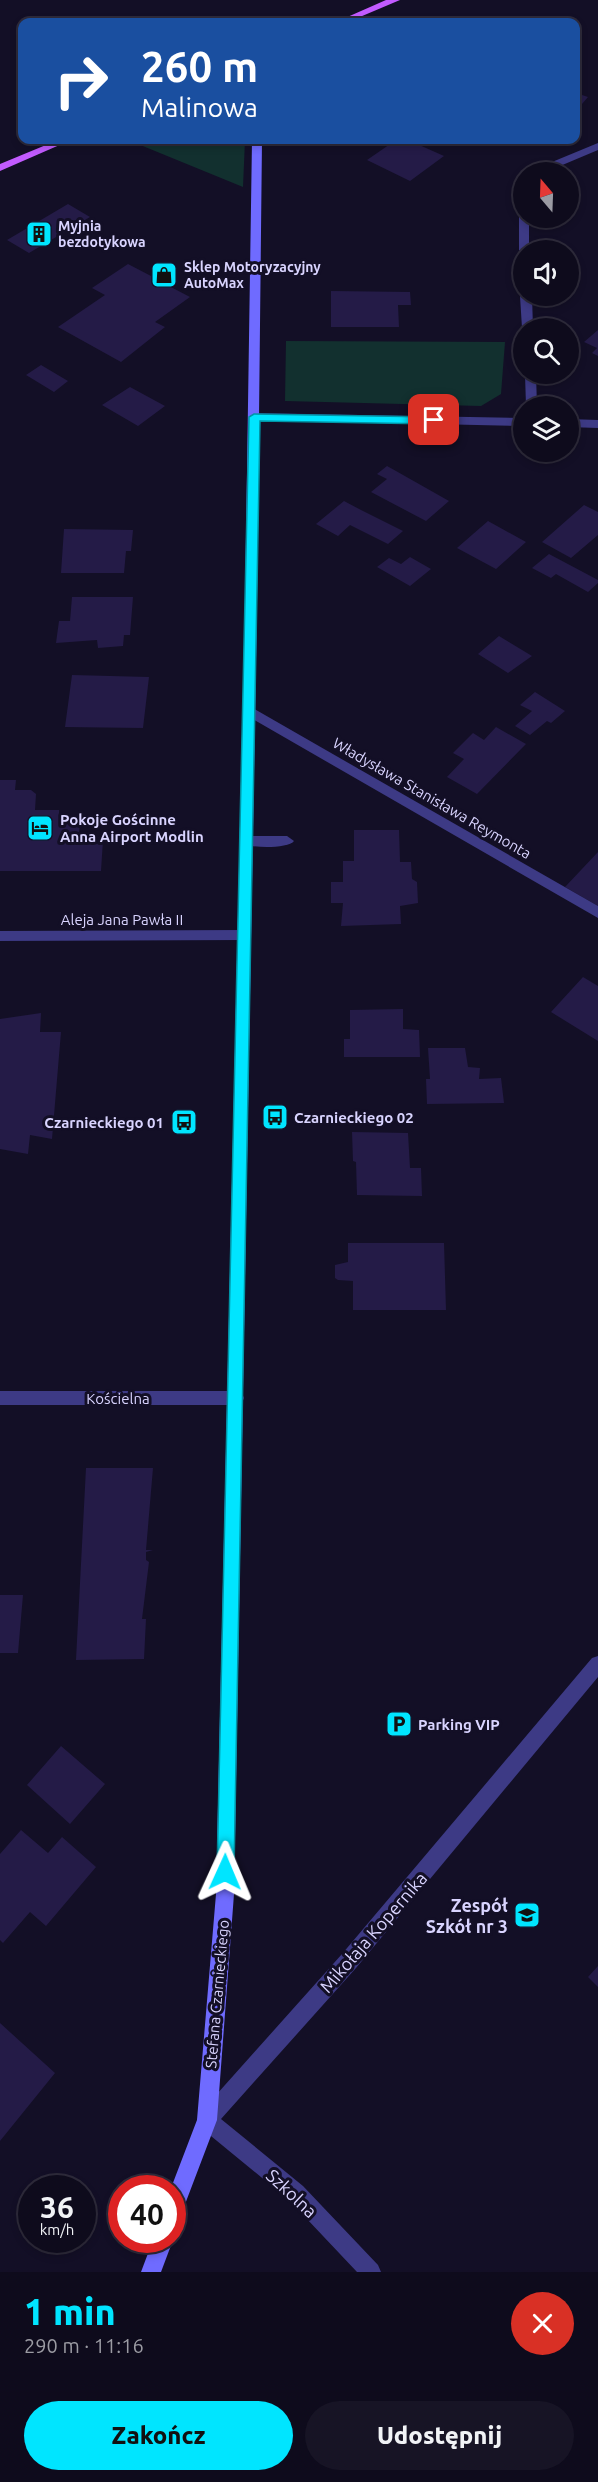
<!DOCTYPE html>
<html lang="pl">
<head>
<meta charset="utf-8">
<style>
	:root { --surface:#0e0b1c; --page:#171425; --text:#f1f3f6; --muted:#9b9ba3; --line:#2e2b3b; --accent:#00e5ff }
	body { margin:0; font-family:Ubuntu,sans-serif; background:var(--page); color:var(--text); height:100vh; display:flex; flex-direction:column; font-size:22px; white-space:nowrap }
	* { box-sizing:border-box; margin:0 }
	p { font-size:20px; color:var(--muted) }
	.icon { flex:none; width:33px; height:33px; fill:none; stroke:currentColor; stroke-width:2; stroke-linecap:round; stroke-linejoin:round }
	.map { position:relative; height:2272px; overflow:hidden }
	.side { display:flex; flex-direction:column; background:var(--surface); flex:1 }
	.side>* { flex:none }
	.hud { position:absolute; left:18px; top:18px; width:562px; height:126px; border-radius:12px; box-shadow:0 3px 9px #0003,0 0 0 2px var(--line); background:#1a4fa0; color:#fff; overflow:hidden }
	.needle { width:39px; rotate:341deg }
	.tools { position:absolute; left:513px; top:162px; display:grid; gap:12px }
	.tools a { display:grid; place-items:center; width:66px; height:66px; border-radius:50%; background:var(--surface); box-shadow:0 3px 9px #0003,0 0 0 2px var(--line); font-size:30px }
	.speed { position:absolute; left:18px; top:2175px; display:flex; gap:12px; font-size:30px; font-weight:700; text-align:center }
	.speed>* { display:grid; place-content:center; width:78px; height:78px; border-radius:50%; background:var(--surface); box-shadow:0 3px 9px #0003,0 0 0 2px var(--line); line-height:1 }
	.speed small { font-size:15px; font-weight:400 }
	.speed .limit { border:9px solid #d22; background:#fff; color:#111 }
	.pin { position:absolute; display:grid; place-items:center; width:51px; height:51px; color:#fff; margin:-26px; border-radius:12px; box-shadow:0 3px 9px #0006 }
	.me { position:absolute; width:66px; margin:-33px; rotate:1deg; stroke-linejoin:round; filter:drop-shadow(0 0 4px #0008) }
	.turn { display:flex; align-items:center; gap:21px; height:126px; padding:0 24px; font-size:27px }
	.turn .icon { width:78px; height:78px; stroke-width:2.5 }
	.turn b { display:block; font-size:42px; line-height:51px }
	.round { display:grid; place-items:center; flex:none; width:63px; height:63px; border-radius:32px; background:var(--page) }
	.headline { display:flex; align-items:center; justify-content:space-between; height:102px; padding:0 24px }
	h1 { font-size:36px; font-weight:800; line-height:45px; color:var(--accent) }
	.button { display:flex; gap:12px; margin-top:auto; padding:12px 24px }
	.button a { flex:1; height:69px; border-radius:36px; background:var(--accent); color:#111; font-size:24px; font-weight:800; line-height:69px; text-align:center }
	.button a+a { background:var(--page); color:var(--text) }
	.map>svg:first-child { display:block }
	.green { fill:#12302f }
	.building { fill:#241b47 }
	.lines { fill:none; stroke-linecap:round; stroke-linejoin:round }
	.lane { fill:#3d3a85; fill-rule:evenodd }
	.street { fill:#3d3a85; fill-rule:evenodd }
	.secondary { fill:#6f6bff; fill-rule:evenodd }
	.primary { fill:#c25bff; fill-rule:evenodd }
	.route { fill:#00e5ff; stroke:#0095a6; stroke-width:1.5 }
	.labels { text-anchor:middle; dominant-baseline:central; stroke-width:6; stroke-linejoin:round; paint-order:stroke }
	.far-poi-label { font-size:14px; font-weight:bold; fill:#d9d4ff; stroke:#130f26; text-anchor:start }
	.street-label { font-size:15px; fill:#d9d4ff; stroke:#130f26 }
	.poi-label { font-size:15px; font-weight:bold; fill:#d9d4ff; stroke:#130f26; text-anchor:start }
	.near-poi-label { font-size:18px; font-weight:bold; fill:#d9d4ff; stroke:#130f26; text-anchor:end }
	.near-street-label { font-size:18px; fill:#d9d4ff; stroke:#130f26 }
</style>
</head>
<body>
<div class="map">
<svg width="598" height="2272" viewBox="0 0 598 2272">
	<rect width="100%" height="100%" fill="#130f26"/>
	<path class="green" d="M139 140H245L243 187 133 142Z
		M286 341 505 342 501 394 481 406 285 401Z"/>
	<path class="building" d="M576 93 588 97 576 111Z
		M396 140H408L444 156 410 181 367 160Z
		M68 204 90 217 29 253 7 240Z
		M128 264 151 276 158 272 174 280 167 285 190 297 155 322 165 327 121 362 58 327 105 295 92 288Z
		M331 291 410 292 411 305H398L399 327H331Z
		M598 330V356L592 353 597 348 584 342Z
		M41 365 68 381 54 392 26 375Z
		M130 387 165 406 138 426 102 405Z
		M387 466 396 471 449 501 426 521 371 492 387 479 377 474Z
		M344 501 361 510 403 531 388 544 350 525 338 536 316 524Z
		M584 505 598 512V535L571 558 542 542Z
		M488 521 526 542 496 569 457 548Z
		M64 529 133 530 131 551H126L124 573H61Z
		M549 554 598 580V583L588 592 556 574 551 578 532 568Z
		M410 557 431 569 410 586 377 567 389 558 401 564Z
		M72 597H133L130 635H124L123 646 98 648 97 640 56 643 59 621H70Z
		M499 636 532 656 508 673 478 654Z
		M72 675 149 677 143 728 65 727Z
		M535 692 565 711 551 723 547 721 530 735 515 726 532 711 520 705Z
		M496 727 526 744 477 794 447 777 464 759 453 753 473 733 484 740Z
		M0 780H16L15 790H31L36 794 35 810H59V821H80L79 834 94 835 103 840 101 871H0Z
		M354 830H399L400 862H411L412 879 417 882 418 903 400 906 401 924 341 926 343 903H331V882H343V861H354Z
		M598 852V906L565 887Z
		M583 977 598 986V1041L551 1012Z
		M403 1009V1029L419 1030 420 1057H344V1039H350V1010Z
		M41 1013 40 1032H61L52 1139 30 1135 28 1154 0 1149V1019Z
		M428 1048H465L468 1067 480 1068 479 1079 501 1078 504 1103 427 1104 426 1079H430Z
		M352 1132 408 1133 410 1168H421L422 1196 357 1195 356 1162 353 1161Z
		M348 1243H444L446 1310H353V1281L338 1280 335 1278V1265L348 1262Z
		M86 1468H153L146 1550H153L146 1552V1560L149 1562 142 1619H146L144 1659 76 1660Z
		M0 1595H23L18 1653H0Z
		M61 1746 105 1784 70 1824 27 1785Z
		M21 1830 48 1853 62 1837 96 1867 46 1926 30 1912 3 1943 0 1940V1854Z
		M598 1966V1987L588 1977Z
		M0 2023 55 2073 0 2141Z"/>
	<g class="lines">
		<path class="lane" d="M246 836H287L294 841C288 849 245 849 239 841Z"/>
		<path class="street" d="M598 143V150L560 166 553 172H542L552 162Z
			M524 194V218H529V250H524V253L519 250V197Z
			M524 293V296H532L533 328H522L520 296Z
			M525 374H536L537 406H526Z
			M254 413 524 418V426L250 420V414Z
			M568 419 598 420V428L568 427Z
			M249 706 598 906V918L244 714 242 711Z
			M244 930 251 935 244 940 0 941V931Z
			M0 1391H236L242 1393 244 1398 242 1403 236 1405H0Z
			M598 1656V1677L356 1968 221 2119 303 2186 378 2265 381 2272H357L289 2200 200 2127 197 2120 200 2113 342 1954 592 1658Z"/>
		<path class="secondary" d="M252 140H262L257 603 234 1894 217 2120 179 2220 172 2223 171 2188 197 2120 216 1894 245 603Z
			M172 2239 173 2240 161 2272H141L153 2240Z"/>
		<path class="primary" d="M386 0H400L348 22H336Z
			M58 140H71L0 171V164Z"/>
	</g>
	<path class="route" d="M254 414 434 417 439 420 434 424 260 421 234 1872 231 1877 225 1880 220 1877 217 1872 249 417Z"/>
	<defs>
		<g id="building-square" transform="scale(1.35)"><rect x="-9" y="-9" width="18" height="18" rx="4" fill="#00e5ff" stroke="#130f26"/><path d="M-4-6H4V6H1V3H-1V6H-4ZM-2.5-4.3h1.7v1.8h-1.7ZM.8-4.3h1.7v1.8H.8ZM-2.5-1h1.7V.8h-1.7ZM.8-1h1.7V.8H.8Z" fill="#111"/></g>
		<g id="shop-square" transform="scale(1.35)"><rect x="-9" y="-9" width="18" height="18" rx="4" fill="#00e5ff" stroke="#130f26"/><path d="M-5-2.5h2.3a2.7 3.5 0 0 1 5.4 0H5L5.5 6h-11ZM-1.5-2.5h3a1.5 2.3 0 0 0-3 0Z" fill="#111"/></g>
		<g id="hotel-square" transform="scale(1.35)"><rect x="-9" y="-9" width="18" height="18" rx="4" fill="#00e5ff" stroke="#130f26"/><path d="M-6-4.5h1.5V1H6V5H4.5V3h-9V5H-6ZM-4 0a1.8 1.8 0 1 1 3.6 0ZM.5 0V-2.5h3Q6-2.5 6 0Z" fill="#111"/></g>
		<g id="bus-square" transform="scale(1.35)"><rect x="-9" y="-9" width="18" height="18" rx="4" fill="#00e5ff" stroke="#130f26"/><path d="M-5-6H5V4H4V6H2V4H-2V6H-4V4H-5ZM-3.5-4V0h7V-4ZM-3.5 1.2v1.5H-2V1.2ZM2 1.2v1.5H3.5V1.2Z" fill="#111"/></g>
		<g id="parking-square" transform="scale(1.35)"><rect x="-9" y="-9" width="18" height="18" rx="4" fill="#00e5ff" stroke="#130f26"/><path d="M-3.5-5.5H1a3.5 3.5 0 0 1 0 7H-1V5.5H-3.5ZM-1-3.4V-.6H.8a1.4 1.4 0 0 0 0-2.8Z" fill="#111"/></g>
		<g id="school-square" transform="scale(1.35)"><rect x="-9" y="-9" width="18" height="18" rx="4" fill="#00e5ff" stroke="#130f26"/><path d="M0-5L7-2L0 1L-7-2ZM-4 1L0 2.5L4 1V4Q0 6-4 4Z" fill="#111"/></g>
	</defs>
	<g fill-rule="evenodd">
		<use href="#building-square" x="39" y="234"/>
		<use href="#shop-square" x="164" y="275"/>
		<use href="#hotel-square" x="40" y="828"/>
		<use href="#bus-square" x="275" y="1117"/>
		<use href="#bus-square" x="184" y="1122"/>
		<use href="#parking-square" x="399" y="1724"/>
		<use href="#school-square" x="527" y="1915"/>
	</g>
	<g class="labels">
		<g class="far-poi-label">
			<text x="58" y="226">Myjnia<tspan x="58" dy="16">bezdotykowa</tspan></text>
			<text x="184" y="267">Sklep Motoryzacyjny<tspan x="184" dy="16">AutoMax</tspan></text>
		</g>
		<g class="street-label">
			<text transform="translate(432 798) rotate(30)">Władysława Stanisława Reymonta</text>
			<text x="122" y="919">Aleja Jana Pawła II</text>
			<text x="118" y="1398">Kościelna</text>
			<text transform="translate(217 1994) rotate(-85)">Stefana Czarnieckiego</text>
		</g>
		<g class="poi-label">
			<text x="60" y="819">Pokoje Gościnne<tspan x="60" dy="17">Anna Airport Modlin</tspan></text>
			<text x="294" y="1117">Czarnieckiego 02</text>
			<text x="164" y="1122" text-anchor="end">Czarnieckiego 01</text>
			<text x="418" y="1724">Parking VIP</text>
		</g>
		<g class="near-poi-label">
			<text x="508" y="1905">Zespół<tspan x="508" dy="21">Szkół nr 3</tspan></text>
		</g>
		<g class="near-street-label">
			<text transform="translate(373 1932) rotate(-49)">Mikołaja Kopernika</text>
			<text transform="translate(292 2193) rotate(43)">Szkolna</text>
		</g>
	</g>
</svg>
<div class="tools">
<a><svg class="needle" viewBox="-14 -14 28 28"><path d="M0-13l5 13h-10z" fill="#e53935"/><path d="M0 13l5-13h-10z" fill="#9b9ba3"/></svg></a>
<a><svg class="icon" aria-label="sound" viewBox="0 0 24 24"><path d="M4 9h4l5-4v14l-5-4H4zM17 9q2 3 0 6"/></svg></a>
<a><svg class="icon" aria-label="search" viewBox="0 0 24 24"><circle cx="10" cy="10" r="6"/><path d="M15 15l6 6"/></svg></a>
<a><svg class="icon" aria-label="layers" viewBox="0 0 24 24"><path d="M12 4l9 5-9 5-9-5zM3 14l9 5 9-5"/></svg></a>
</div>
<div class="speed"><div>36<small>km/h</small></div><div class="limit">40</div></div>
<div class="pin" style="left:434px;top:420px;background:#d93025"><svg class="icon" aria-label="arrive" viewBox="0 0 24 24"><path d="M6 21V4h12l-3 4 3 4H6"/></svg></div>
<svg class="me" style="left:225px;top:1872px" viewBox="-20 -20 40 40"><path d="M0-17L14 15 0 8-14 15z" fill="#00e5ff" stroke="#fff" stroke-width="4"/></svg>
<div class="hud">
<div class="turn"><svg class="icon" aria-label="right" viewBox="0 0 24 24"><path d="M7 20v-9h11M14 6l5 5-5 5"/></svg><div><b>260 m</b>Malinowa</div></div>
</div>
</div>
<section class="side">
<div class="headline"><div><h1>1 min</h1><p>290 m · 11:16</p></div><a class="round" style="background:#d93025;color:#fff"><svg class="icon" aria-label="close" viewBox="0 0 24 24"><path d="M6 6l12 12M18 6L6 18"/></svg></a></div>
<div class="button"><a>Zakończ</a><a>Udostępnij</a></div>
</section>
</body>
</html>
